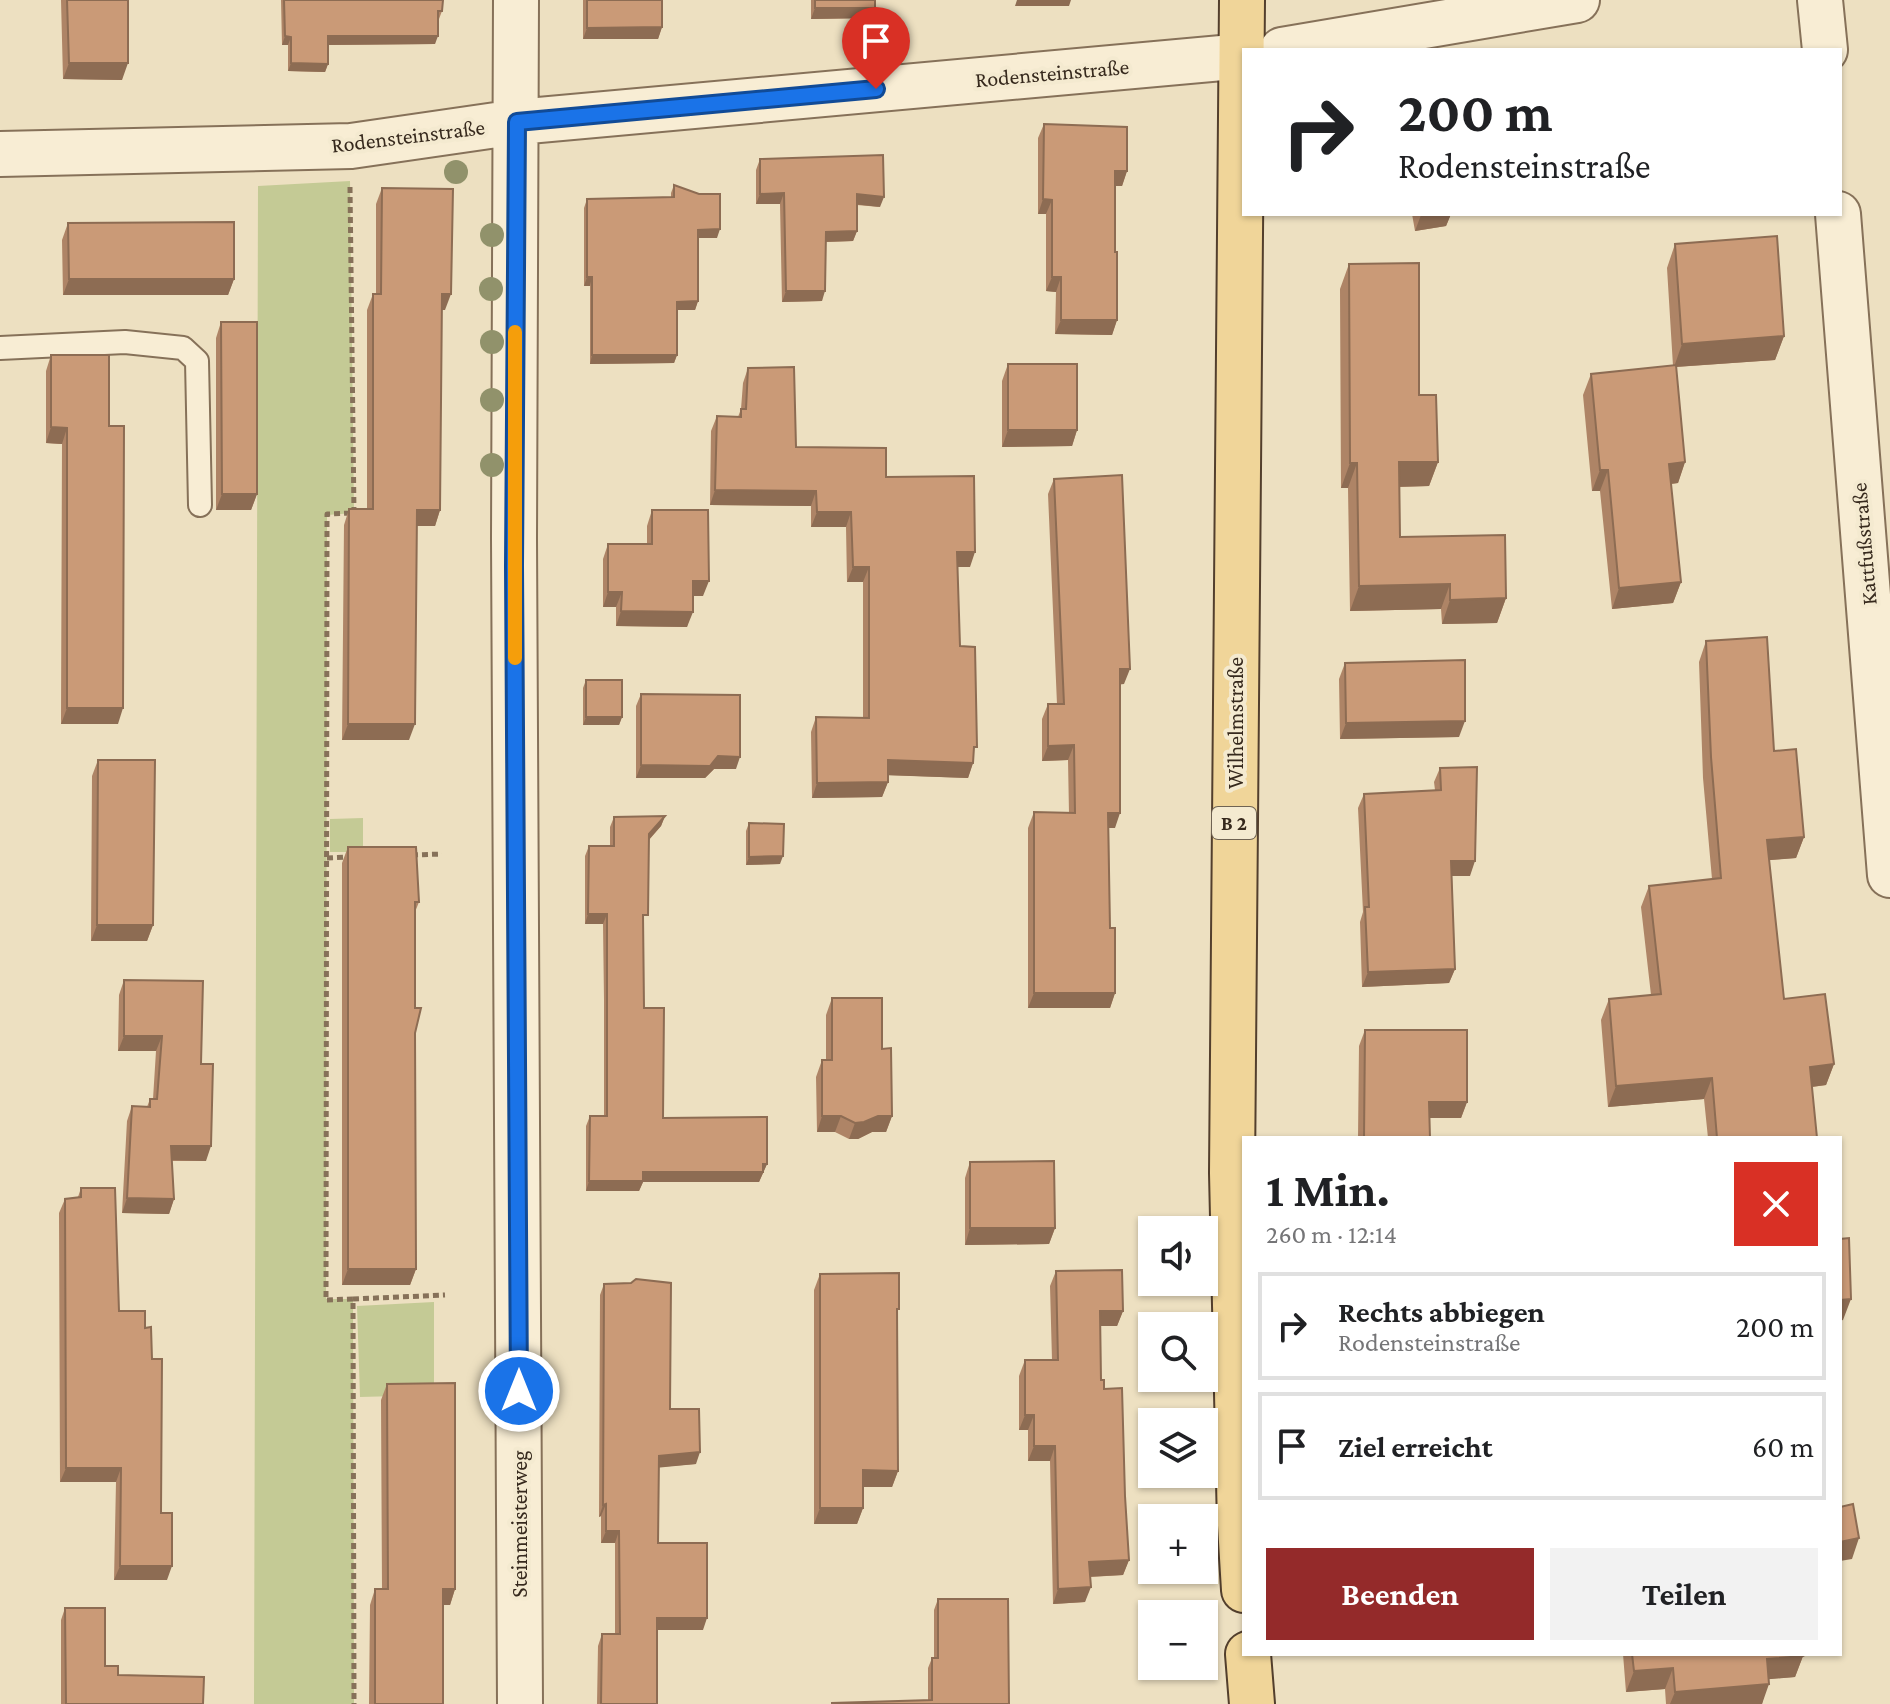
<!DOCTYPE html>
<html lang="de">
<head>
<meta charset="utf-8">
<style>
	:root { --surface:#fff; --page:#f2f2f2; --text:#202124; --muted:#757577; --line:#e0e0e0; --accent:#942a2a }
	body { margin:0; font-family:"Crimson Pro",serif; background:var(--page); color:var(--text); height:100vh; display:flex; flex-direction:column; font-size:30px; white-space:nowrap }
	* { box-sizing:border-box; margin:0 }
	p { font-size:26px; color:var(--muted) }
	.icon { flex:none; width:44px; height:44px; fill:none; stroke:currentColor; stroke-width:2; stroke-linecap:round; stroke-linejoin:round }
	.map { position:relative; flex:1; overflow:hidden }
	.details { position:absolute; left:1242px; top:1136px; width:600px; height:520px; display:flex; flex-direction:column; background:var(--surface); border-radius:0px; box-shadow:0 2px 6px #0004 }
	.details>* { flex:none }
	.top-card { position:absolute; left:1242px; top:48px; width:600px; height:168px; border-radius:0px; box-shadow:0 2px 6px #0004; background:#fff; color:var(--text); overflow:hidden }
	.controls { position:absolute; left:1138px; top:1216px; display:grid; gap:16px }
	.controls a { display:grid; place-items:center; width:80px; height:80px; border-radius:0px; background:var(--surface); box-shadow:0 2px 6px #0004; font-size:40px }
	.pin { position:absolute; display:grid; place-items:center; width:68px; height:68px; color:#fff; margin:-82px -34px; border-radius:50% 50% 50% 0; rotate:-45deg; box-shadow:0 0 8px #0007 }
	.pin .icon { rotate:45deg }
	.me { position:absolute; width:88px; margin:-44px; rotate:0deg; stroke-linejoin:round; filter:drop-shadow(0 0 6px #0008) }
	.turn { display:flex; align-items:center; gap:28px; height:168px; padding:0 24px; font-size:36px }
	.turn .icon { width:104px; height:104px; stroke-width:2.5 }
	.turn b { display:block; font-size:56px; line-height:68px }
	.round { display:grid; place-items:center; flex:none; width:84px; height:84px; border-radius:0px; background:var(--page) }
	.headline { display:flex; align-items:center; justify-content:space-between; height:136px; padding:0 24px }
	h1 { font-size:48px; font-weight:700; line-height:60px }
	.action { display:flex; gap:16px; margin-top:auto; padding:16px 24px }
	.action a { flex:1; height:92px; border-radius:0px; background:var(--accent); color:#fff; font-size:32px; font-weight:700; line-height:92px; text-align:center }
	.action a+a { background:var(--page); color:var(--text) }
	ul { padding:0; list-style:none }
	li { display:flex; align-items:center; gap:24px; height:108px; margin:0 16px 12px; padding:0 8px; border:4px solid var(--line); border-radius:0px }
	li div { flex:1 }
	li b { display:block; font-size:30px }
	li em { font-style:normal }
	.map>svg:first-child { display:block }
	.green { fill:#c4ca95 }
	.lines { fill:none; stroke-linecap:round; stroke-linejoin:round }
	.lane-casing { stroke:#867159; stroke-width:26 }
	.street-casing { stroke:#867159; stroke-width:48 }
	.primary-casing { stroke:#533f2d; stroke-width:48 }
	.path { stroke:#867159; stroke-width:5; stroke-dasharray:6 4; stroke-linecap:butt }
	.lane { stroke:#f8edd4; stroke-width:22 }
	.street { stroke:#f8edd4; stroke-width:44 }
	.primary { stroke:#f0d599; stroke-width:44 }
	.tree { fill:#91926b }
	.wall { fill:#ae8466 }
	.shaded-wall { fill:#8d6c53 }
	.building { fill:#ca9a77; stroke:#8d6c53; stroke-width:2 }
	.route-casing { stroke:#114b97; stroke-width:20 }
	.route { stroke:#1a73e8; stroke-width:14 }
	.slow { stroke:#f59e0b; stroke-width:14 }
	.labels { text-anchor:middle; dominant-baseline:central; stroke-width:8; stroke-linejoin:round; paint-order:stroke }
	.shield { fill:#f4ead0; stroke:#6f6353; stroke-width:2 }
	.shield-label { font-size:20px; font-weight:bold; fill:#36291d }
	.street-label { font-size:22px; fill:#36291d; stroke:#f4ead0 }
</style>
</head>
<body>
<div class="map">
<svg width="1890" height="1704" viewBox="0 0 1890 1704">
	<rect width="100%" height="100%" fill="#ede0c1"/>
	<path class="green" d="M350 181 354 513 327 515 326 1299H353L354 1704H254L258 186Z
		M363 818V852H330V819Z
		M434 1302V1395L360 1397 357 1306Z"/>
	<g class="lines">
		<g class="lane-casing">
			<path id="lane" d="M0 348 125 342 183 348 197 361 200 505"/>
		</g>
		<g class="street-casing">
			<path id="street" d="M516 0 514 539 520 1704
				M1820 0 1825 50
				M1282 50 1577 0
				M0 154 351 146 517 122 1244 56
				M1838 214 1890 875"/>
		</g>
		<g class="primary-casing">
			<path id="primary" d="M1242 0 1232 1173 1240 1525 1244 1590
				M1248 1654 1252 1704"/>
		</g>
		<path class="path" d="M350 187 354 513 327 514 326 1300 353 1299 354 1704
			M412 855 442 854
			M327 858 350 857
			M353 1299 445 1295"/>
		<use href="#lane" class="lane"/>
		<use href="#street" class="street"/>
		<use href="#primary" class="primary"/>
	</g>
	<g class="tree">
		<circle cx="456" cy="172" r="12"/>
		<circle cx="492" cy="235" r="12"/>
		<circle cx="491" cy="289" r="12"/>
		<circle cx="492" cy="342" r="12"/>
		<circle cx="492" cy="400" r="12"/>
		<circle cx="492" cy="465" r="12"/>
	</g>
	<path class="wall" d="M61 0H128L122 80 63 79Z
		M281 0H443L442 11 439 19H438L435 44 328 45V64L325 72 288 71V45H282Z
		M583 0H662V27L658 39H583Z
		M811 0H875L871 18 811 19Z
		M1044 124 1127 171 1122 186H1115L1117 320 1112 335 1055 334 1056 292 1046 291V214H1038V138Z
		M760 159 880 207 857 205V231L853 241 826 242 822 301 782 302 780 204H756V170Z
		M674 185 717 238H698V301L695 310H677V355L674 363 590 364V286H584V208L587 199 671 197V193Z
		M382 188 445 310H442L440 510 435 526H417L409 740H342L344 525 349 509H367V310L373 294H376V204Z
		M1412 214H1451L1446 226 1415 231Z
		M68 223 234 279 228 295H63L62 240Z
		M1675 244 1784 336 1775 360 1676 367 1685 462 1678 483 1671 484 1681 582 1673 603 1612 609 1600 491H1592L1583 395 1591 374 1673 366 1667 268Z
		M1349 264 1419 395 1438 462 1429 486 1399 487 1400 537 1506 598 1497 623 1442 624 1441 609 1350 611 1348 488H1341L1340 289Z
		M221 322 257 494 251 510H216V338Z
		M51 355 109 426 118 724H61L62 444 46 443V371Z
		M1008 364 1077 430 1072 446 1002 447V381Z
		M748 368 796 447 886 477 970 567H957L960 646 974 756 973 763 968 778 888 775V782L882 797 812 798 811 732 816 717 863 718V582H847L846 527H811V506L710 505 711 431 717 416 738 417 741 409 743 383Z
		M1054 479 1124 684H1120L1115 828H1109L1110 928 1115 993 1110 1008H1028V828L1034 812 1069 813 1068 760 1042 761V719L1048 704H1057L1048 494Z
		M652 510 703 596H693L687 627 616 626V607H603V559L608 544H647V526Z
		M1706 641 1774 751 1804 837 1796 858 1769 860 1784 999 1834 1064 1826 1085 1812 1087 1817 1138H1708L1704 1099 1608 1107 1601 1020 1609 999 1651 995 1641 907 1649 886 1712 879 1703 778 1699 662Z
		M1345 663 1459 737 1340 739 1339 679Z
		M586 680 622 717 619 725H583V688Z
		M641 694 736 769H714L705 778H636V706Z
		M98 760 153 925 147 941H91L92 776Z
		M1440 768 1470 876H1452L1455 969 1449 983 1362 987 1360 922 1363 912 1358 808 1364 794 1435 790 1434 782Z
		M665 816 661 826 649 840 643 925 644 1008 663 1118 767 1164 759 1182H643L639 1191H586V1126L590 1116H604V1000L603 924H585V856L589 846H610V827L614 817Z
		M749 823 780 864 746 865V831Z
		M348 847 419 902 415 912 416 1269 410 1285H342V863Z
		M124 980 201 1064 206 1161H172L174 1199 169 1214 122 1213 127 1121 132 1106 147 1107 150 1099H153L156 1051H118L119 995Z
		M832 998 882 1049 892 1116 886 1132H872L858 1139H849L835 1132H817L816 1077 822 1060H826V1015Z
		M1365 1030 1467 1102 1461 1118H1429L1430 1138H1358L1359 1046Z
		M970 1162 1055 1228 1049 1244 965 1245V1178Z
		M81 1188 119 1311 145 1328 152 1359 161 1513 167 1580H114L116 1482H60L59 1213 65 1199 78 1197Z
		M1056 1271 1123 1311 1117 1326H1100L1101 1380 1125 1496 1129 1560 1123 1575 1090 1577 1085 1602 1053 1604 1050 1461H1028V1430H1019V1376L1025 1360H1052L1050 1286Z
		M820 1274 897 1315 898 1471 892 1487H863V1508L857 1524H814V1290Z
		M604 1284 670 1409 696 1464 659 1467 658 1543 703 1630H657V1704H597L598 1646 602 1634H615V1543H601V1516L599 1517 600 1295Z
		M387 1384 455 1589 450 1605H443V1704H369L370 1605 375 1589H382L381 1400Z
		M938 1599 1009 1704 928 1700V1668L932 1658H934V1610Z
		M65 1608 105 1666 118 1675 203 1704H61V1620Z
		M1623 1654H1802L1803 1656 1795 1677 1768 1679 1762 1704H1666L1665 1689 1626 1692Z"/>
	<path class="shaded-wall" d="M1017 0H1071L1069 6H1015Z
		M815 8H875L871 18 811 19Z
		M662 27 658 39H583L587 28Z
		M285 36 291 37 288 45H282Z
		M328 36H438L435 44 325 45Z
		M69 63H128L122 80 63 79Z
		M291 63 328 64 325 72 288 71Z
		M1115 171H1127L1122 186H1109Z
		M784 193 780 204H756L760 194Z
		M857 194 884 197 880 207 853 204Z
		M1043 199 1052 200 1046 214H1038Z
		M1427 214H1451L1446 226 1415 231 1421 215Z
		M720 229 717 238H695L698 230Z
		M857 231 853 241 822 242 826 232Z
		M587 277H592L590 286H584Z
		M1052 277H1061L1056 292 1046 291Z
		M69 279H234L228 295H63Z
		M786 291H825L822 301 782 302Z
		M442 294H451L445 310H436Z
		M698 301 695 310H674L677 302Z
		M1061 320H1117L1112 335 1055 334Z
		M1784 336 1775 360 1674 367 1682 344Z
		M592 355H677L674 363 590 364Z
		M51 427 67 428 62 444 46 443Z
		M1008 430H1077L1072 446 1002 447Z
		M1399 462H1438L1429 486 1390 487Z
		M1685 462 1678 483 1661 485 1669 464Z
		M1350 463H1357L1348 488H1341Z
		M1600 470H1608L1600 491H1592Z
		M715 490 816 491 811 506 710 505Z
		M222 494H257L251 510H216Z
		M417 510H440L435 526H411Z
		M817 512H851L846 527H811Z
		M957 552H975L970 567H951Z
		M853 567H869L863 582H847Z
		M693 581H709L703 596H687Z
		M1681 582 1673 603 1612 609 1619 588Z
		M1450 584 1441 609 1350 611 1359 586Z
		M608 592H622L616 607H603Z
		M1506 598 1497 623 1442 624 1450 600Z
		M621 611 693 612 687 627 616 626Z
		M1120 669H1130L1124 684 1115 685Z
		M67 708H123L118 724H61Z
		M586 717H622L619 725H583Z
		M1465 721 1459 737 1340 739 1346 723Z
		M348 724H415L409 740H342Z
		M1074 745 1068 760 1042 761 1048 746Z
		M718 756 740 757 736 769H714L705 778H636L641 765Z
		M888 760 973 763 968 778 882 775Z
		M888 782 882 797 812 798 817 783Z
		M1108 813H1120L1115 828H1103Z
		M665 816 661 826 645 844 649 834Z
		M1804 837 1796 858 1759 861 1767 840Z
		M783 856 780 864 746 865 749 857Z
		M1451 861H1475L1470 876H1446Z
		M588 914H607L603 924H585Z
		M97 925H153L147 941H91Z
		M1455 969 1449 983 1362 987 1368 972Z
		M1034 993H1115L1110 1008H1028Z
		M124 1036H162L156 1051H118Z
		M1834 1064 1826 1085 1803 1088 1810 1067Z
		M1712 1078 1704 1099 1608 1107 1616 1086Z
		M1429 1102H1467L1461 1118H1423Z
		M822 1116H841L835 1132H817Z
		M878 1116H892L886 1132H872L858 1139H849L855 1123Z
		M171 1146H211L206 1161 166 1160Z
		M763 1164H767L759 1182H643L639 1191H586L589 1181 643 1172Z
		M127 1198 174 1199 169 1214 122 1213Z
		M970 1228H1055L1049 1244 965 1245Z
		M348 1269H416L410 1285H342Z
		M1851 1299 1843 1320 1840 1321V1300Z
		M1100 1311H1123L1117 1326H1094Z
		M1025 1415H1034L1028 1430H1019Z
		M1034 1446H1055L1050 1461H1028Z
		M700 1452 696 1464 655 1468 659 1456Z
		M66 1468H121L116 1482H60Z
		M863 1470 898 1471 892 1487H857Z
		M606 1504 601 1516 599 1517 603 1505Z
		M820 1508H863L857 1524H814Z
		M606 1531H619L615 1543H601Z
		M1859 1538 1852 1559 1840 1561V1542Z
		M1129 1560 1123 1575 1084 1577 1089 1562Z
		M120 1566H172L167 1580H114Z
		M1091 1587 1085 1602 1053 1604 1058 1589Z
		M443 1589H455L450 1605H437Z
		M657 1618H707L703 1630H652Z
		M1803 1656 1795 1677 1759 1680 1767 1659Z
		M1673 1668 1665 1689 1626 1692 1634 1671Z
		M1769 1684 1762 1704H1670L1675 1692Z"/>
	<path class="building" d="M67 0H128V63H69Z
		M284 0H443L442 11H438V36H328V64L291 63V37L285 36Z
		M587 0H662V27L587 28Z
		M815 0H875V8H815Z
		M1044 124 1127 127V171H1115V252H1117V320H1061V277H1052V200L1043 199Z
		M883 155 884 197 857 194V231L826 232 825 291H786L784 193 760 194V159Z
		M674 185 699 194H720V229L698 230V301L677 302V355H592V277H587V199L674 197Z
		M382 188 453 189 451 294H442L440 510H417L415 724H348L349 509H373V294H381Z
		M234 222V279H69L68 223Z
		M1777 236 1784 336 1682 344 1675 244Z
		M1419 263V395H1436L1438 462H1399L1400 537 1505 535 1506 598 1450 600V584L1359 586 1357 463H1350L1349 264Z
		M221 322H257V494H222Z
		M51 355H109V426H124L123 708H67V428L51 427Z
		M1008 364H1077V430H1008Z
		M1676 365 1685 462 1669 464 1681 582 1619 588 1608 470H1600L1591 374Z
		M794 367 796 447 886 448V477L974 476 975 552H957L960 646 975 647 977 747H974L973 763 888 760V782L817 783 816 717 869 718V567H853L851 512H817L816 491 715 490 717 416 741 417V409H746L748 368Z
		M1122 475 1130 669H1120V813H1108L1110 928H1115V993H1034V812L1075 813 1074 745 1048 746V704H1064L1054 479Z
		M652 510H708L709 581H693V612L621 611 622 592H608V544H652Z
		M1767 637 1774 751 1796 749 1804 837 1767 840 1784 999 1825 994 1834 1064 1810 1067 1817 1138H1717L1712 1078 1616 1086 1609 999 1661 994 1649 886 1721 878 1711 757 1706 641Z
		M1465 660V721L1346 723 1345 663Z
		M586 680H622V717H586Z
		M641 694 740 695V757L718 756 710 766 641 765Z
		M98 760H155L153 925H97Z
		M1477 767 1475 861H1451L1455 969 1368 972 1365 907H1369L1364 794 1441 790 1440 768Z
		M665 816 649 834 648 915H643L644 1008H664L663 1118 767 1117V1164H763V1172H643V1181H589L590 1116H607V914H588L589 846H614V817Z
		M749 823 784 824 783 856 749 857Z
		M348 847H416L419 902H415V1008H421L415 1033 416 1269H348Z
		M124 980 203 981 201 1064H213L211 1146H171L174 1199 127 1198 132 1106 150 1107V1099H157L162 1036H124Z
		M832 998H882V1049L891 1048 892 1116H878L864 1122 855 1123 841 1116H822V1060H832Z
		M1365 1030H1467V1102H1429L1430 1138H1364Z
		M1054 1161 1055 1228H970V1162Z
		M81 1188H115L119 1311H145V1328L151 1327 152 1359H162L161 1513H172V1566H120L121 1468H66L65 1199 81 1197Z
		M1849 1238 1851 1299 1840 1300V1239Z
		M1122 1270 1123 1311H1100L1101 1380H1104V1389L1122 1388 1125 1496 1129 1560 1089 1562 1091 1587 1058 1589 1055 1446H1034V1415H1025V1360H1058L1056 1271Z
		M899 1273V1309H897L898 1471 863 1470V1508H820V1274Z
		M636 1279 671 1283 670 1409H699L700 1452 659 1456 658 1543H707V1618H657V1704H601L602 1634H620L619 1531H606V1504L603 1505 604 1284 631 1283Z
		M455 1383V1589H443V1704H375V1589H388L387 1384Z
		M1853 1504 1859 1538 1840 1542V1507Z
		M938 1599H1008L1009 1704H832V1703L932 1700V1658H938Z
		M65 1608H105V1666H118V1675L204 1677 203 1704H66Z
		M1632 1654H1802L1803 1656 1767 1659 1769 1684 1675 1692 1673 1668 1634 1671Z"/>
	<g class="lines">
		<g class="route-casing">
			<path id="route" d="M519 1391 514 566 517 122 876 89"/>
		</g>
		<use href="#route" class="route"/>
		<path class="slow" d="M515 658V332"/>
	</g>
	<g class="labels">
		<rect class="shield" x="1212" y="807" width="44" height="32" rx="6"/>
		<g class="shield-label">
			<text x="1234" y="823">B 2</text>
		</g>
		<g class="street-label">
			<text transform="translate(1052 73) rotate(-5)">Rodensteinstraße</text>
			<text transform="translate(408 136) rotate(-7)">Rodensteinstraße</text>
			<text transform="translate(1864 544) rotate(-95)">Kattfußstraße</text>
			<text transform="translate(1235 723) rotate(-90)">Wilhelmstraße</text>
			<text transform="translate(519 1524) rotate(-90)">Steinmeisterweg</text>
		</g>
	</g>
</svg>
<div class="controls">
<a><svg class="icon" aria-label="sound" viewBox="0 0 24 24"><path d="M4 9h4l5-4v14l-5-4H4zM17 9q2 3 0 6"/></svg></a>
<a><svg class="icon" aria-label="search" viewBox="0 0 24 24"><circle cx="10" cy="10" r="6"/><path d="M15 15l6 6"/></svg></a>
<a><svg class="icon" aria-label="layers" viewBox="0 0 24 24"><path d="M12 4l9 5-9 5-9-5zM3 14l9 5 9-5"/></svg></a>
<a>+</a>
<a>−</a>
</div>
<div class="pin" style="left:876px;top:89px;background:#d93025"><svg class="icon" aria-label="arrive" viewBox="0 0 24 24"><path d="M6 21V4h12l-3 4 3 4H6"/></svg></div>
<svg class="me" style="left:519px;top:1391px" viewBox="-20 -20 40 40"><circle r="17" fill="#1a73e8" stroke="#fff" stroke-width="3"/><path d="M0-11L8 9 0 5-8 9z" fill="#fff"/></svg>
<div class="top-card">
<div class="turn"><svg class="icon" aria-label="right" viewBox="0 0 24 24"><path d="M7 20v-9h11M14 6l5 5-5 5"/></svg><div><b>200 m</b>Rodensteinstraße</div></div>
</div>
<section class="details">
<div class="headline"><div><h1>1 Min.</h1><p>260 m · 12:14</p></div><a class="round" style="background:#d93025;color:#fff"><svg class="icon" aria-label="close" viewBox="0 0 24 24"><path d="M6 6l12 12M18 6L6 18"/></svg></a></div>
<ul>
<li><svg class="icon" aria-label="right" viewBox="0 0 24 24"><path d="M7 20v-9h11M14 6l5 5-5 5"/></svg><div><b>Rechts abbiegen</b><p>Rodensteinstraße</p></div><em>200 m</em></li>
<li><svg class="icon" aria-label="arrive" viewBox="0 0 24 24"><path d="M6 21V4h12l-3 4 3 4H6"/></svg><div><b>Ziel erreicht</b></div><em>60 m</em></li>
</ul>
<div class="action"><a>Beenden</a><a>Teilen</a></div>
</section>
</div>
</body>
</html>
